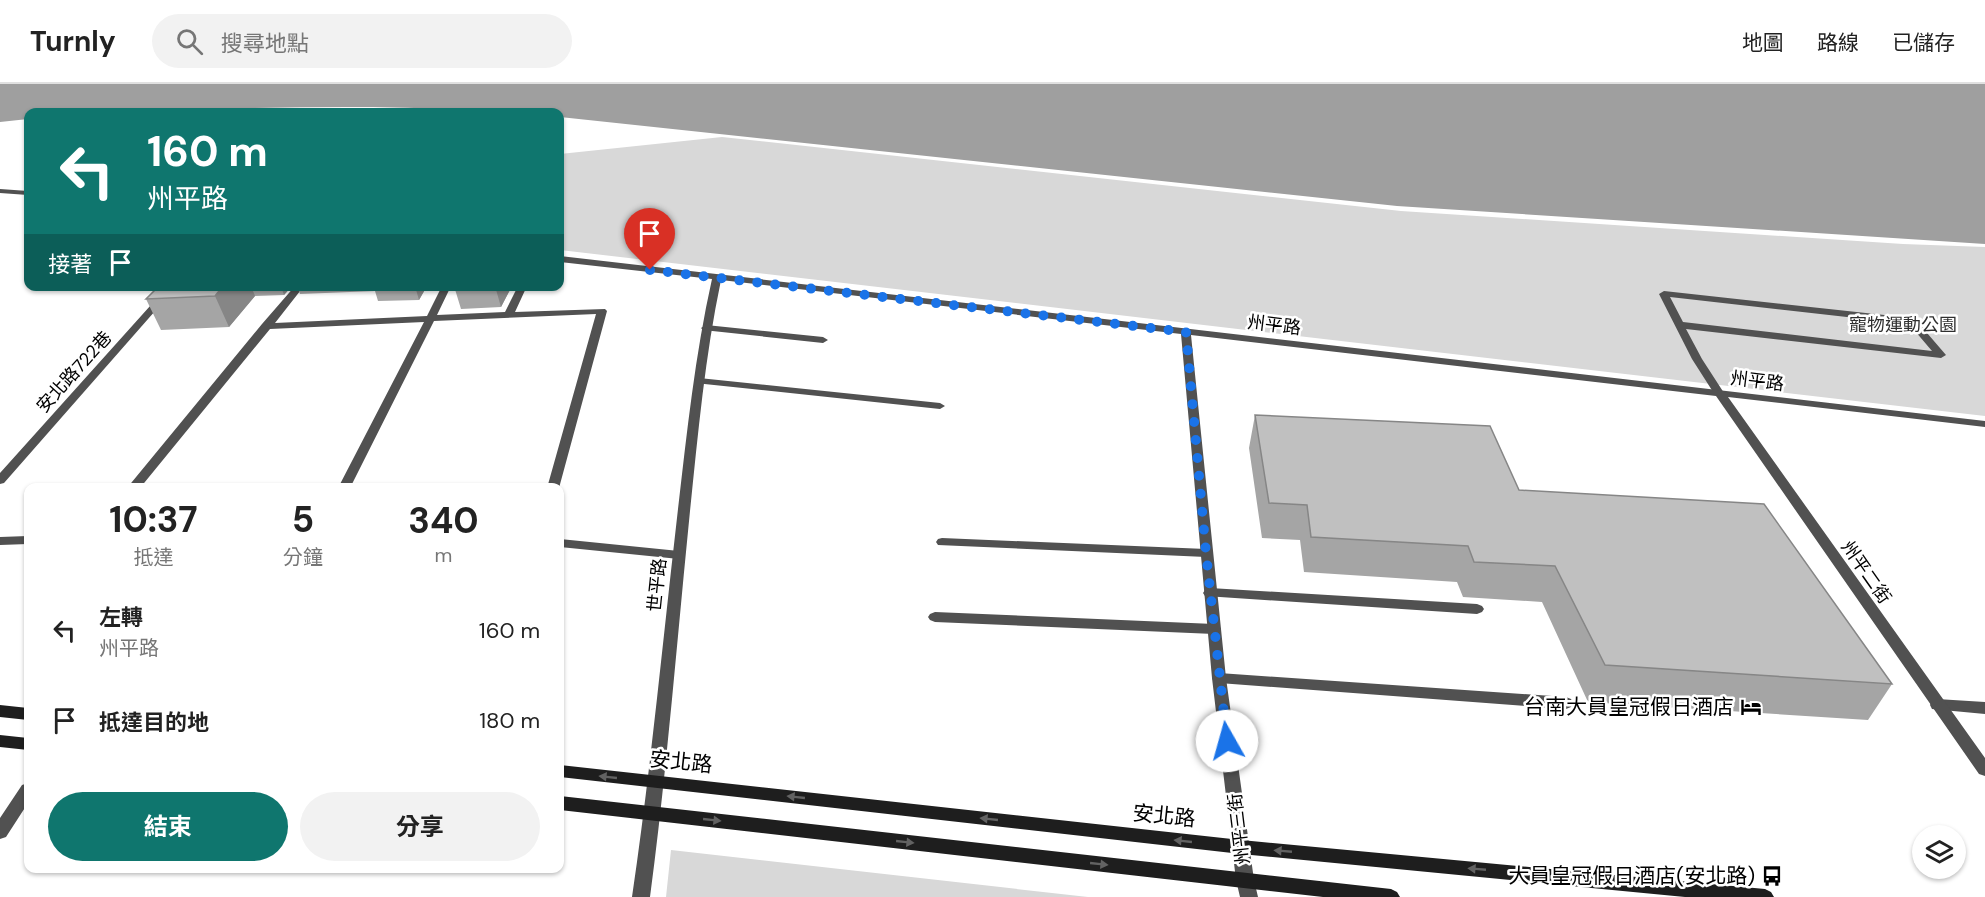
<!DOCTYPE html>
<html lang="zh-TW">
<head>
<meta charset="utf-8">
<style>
	:root { --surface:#fff; --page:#f2f2f2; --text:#222; --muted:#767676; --line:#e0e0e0; --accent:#0f766e }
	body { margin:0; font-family:"DM Sans","Noto Sans TC",sans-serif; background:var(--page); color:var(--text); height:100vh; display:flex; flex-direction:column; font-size:22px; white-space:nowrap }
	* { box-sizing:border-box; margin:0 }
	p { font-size:20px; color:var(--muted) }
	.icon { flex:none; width:33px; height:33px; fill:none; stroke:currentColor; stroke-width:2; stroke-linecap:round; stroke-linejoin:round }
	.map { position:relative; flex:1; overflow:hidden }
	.drawer { position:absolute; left:24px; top:399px; width:540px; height:390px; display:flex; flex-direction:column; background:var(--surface); border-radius:12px; box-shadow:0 2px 4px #0004 }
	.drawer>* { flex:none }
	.hud { position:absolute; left:24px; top:24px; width:540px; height:183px; border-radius:12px; box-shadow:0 2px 4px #0004; background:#0f766e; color:#fff; overflow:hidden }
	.tools { position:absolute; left:1912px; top:741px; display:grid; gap:12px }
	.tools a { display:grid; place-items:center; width:54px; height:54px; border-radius:50%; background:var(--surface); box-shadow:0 2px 4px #0004; font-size:30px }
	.pin { position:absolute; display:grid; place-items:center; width:51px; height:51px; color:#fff; margin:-62px -26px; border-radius:50% 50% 50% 0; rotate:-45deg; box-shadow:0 0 6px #0007 }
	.pin .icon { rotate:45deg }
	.me { position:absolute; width:66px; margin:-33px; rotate:353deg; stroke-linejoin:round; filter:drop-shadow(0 0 4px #0008) }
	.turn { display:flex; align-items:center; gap:21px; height:126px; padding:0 24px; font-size:27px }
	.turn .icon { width:78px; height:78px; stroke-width:2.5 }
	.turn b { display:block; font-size:42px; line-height:51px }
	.then { display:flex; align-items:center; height:57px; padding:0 24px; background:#0003; gap:12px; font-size:22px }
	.eta { display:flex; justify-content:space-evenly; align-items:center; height:102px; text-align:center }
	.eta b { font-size:36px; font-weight:700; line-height:42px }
	.primary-button { display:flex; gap:12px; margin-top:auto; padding:12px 24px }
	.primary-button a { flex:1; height:69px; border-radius:36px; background:var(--accent); color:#fff; font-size:24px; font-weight:700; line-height:69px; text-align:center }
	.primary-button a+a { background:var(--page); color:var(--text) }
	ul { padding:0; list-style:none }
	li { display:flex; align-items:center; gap:18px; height:90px; padding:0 24px }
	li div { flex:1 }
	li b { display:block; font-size:22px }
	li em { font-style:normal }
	header { display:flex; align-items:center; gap:36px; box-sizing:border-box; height:84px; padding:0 30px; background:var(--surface); border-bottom:2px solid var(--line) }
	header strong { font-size:28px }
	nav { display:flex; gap:33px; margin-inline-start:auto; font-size:21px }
	.search { width:420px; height:54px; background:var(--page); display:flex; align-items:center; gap:15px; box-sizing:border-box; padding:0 21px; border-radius:33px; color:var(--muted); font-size:22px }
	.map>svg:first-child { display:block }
	.green { fill:#d8d8d8 }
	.water { fill:#9f9f9f }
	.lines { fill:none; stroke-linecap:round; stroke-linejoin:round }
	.lane { fill:#515151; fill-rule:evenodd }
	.street { fill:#515151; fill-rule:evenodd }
	.secondary { fill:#1e1e1e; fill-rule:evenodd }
	.wall { fill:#a5a5a5 }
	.shaded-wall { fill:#868686 }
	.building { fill:#c0c0c0; stroke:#868686; stroke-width:1.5 }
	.oneway { fill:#626262 }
	.route { stroke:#1a73e8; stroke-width:10; stroke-dasharray:0 18 }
	.labels { text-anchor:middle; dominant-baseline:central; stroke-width:5; stroke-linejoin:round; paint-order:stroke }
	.street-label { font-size:18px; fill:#000; stroke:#fff }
	.park-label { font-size:18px; fill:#2f2f2f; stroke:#fff }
	.near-poi-label { font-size:21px; fill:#000; stroke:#fff; text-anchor:end }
	.near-street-label { font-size:21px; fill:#000; stroke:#fff }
</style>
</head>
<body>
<header>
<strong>Turnly</strong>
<div class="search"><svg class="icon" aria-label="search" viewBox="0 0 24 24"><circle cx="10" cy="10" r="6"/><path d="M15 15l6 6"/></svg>搜尋地點</div>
<nav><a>地圖</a><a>路線</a><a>已儲存</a></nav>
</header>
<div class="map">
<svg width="1985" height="813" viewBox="0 0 1985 813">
	<rect width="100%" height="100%" fill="#fff"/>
	<path class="green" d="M722 53 1401 127 1903 160 1985 163V332L560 166V70Z
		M671 766 1088 813H666Z"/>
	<path class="water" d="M0 0H1985V160L1397 122 560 33V28C497 28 436 24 373 23 258 22 144 28 28 28V35L0 38Z"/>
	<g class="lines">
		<path class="lane" d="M168 202H177L4 399 0 400V389Z
			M295 202H304L275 239 427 232 442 202H451L437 231 505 228 518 202H527L515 228 605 225 607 227 559 404H547L596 230 434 237 350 404H338L424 238 270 245 140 404H127L262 240Z
			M1664 207 1912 234 1915 235 1946 271 1941 274 1686 245 1702 275 1724 309 1719 312 1715 311 1692 275 1659 210ZM1670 213 1909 240 1932 267 1683 238Z
			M706 241 823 253 828 256 823 259 703 246 701 244Z
			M699 294 940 319 945 322 940 325 695 299 694 297 695 295Z
			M28 452V460L0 461V453Z
			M942 454 1206 465 1212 469 1206 473 938 461 936 458 938 455Z
			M560 455 679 467 685 471 679 475 560 463Z
			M1210 504 1477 520 1482 522 1484 525 1482 528 1477 530 1205 512 1203 509 1205 506Z
			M935 528 1214 540 1219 542 1221 545 1219 548 1214 550 935 538 930 536 928 533 930 530Z
			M1219 589 1566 613 1571 615 1573 619 1571 623 1566 625 1219 599 1214 598 1212 594 1214 590Z
			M1937 615 1985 618V630L1932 625 1930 621 1932 617Z
			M28 699V719L6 753 0 755V734L22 701Z"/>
		<path class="street" d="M0 105 28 107V111L0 109Z
			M560 172 1985 337V343L1728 313 1985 674V692L1979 690 1716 312 1191 251 1226 594 1254 796 1258 813H1240L1236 796 1212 594 1181 250 721 196C705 272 698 350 690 427 677 556 667 685 650 813H632C651 684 663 554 678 425 687 348 695 271 712 195L560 178Z"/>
		<path class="secondary" d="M0 621 28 624V636L0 633Z
			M0 651 28 654V666L0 663Z
			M560 681 1241 756 1765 805 1771 808 1774 813H1685L1241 770 560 693Z
			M560 712 1391 805 1397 808 1400 813H1323L560 726Z"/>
	</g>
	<path class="wall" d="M159 202H292L284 211 255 212 229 243 161 246 146 215Z
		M297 202H427L419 216 378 217 375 207 300 210Z
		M454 202H512L501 223 461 225Z
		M1255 331 1519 406 1892 600 1868 636 1588 618 1542 518 1463 513 1457 498 1304 488 1300 456 1262 454 1249 364Z"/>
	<path class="shaded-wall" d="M223 202H251L255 212 229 243 215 212Z
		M281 202H292L284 211Z
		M415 202H427L419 216Z
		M495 202H512L501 223Z"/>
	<path class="building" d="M159 202H223L215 212 146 215Z
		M1255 331 1490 342 1519 406 1764 420 1892 600 1605 581 1555 482 1474 478 1468 462 1311 453 1307 421 1269 419Z"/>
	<defs><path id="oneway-solid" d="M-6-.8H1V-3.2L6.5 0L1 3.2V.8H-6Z" transform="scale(1.5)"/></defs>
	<g class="oneway">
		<use href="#oneway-solid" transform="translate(608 693) rotate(-174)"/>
		<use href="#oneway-solid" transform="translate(796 713) rotate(-174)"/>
		<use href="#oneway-solid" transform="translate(989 735) rotate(-174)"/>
		<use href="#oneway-solid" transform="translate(712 736) rotate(6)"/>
		<use href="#oneway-solid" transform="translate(1183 757) rotate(-174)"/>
		<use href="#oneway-solid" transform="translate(905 758) rotate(6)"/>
		<use href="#oneway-solid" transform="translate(1283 767) rotate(-175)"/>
		<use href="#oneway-solid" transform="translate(1099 780) rotate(6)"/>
		<use href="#oneway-solid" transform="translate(1477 785) rotate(-175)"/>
	</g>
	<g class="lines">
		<path class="route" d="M650 186 1186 248 1206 469 1227 657"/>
	</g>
	<defs>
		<g id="hotel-bare" transform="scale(1.62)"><path d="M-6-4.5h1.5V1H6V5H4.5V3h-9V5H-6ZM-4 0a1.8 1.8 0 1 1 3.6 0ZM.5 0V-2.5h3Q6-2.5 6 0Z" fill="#000" stroke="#fff" stroke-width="2.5" paint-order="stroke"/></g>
		<g id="bus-bare" transform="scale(1.62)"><path d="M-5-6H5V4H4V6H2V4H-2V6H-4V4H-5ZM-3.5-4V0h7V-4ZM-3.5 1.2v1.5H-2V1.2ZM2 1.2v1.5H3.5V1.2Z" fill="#000" stroke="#fff" stroke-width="2.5" paint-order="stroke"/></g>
	</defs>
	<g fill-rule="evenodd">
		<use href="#hotel-bare" x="1751" y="623"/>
		<use href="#bus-bare" x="1772" y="792"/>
	</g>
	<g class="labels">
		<g class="street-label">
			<text transform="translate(1274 241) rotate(7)">州平路</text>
			<text transform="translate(74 288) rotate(-48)">安北路722巷</text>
			<text transform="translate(1757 297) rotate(7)">州平路</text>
			<text transform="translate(1866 488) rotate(55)">州平二街</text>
			<text transform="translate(657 501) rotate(-84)">世平路</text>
			<text transform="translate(1239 745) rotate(-97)">州平三街</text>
		</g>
		<g class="park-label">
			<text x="1903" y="241">寵物運動公園</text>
		</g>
		<g class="near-poi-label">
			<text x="1734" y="623">台南大員皇冠假日酒店</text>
			<text x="1755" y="792">大員皇冠假日酒店(安北路)</text>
		</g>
		<g class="near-street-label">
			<text transform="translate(681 678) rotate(6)">安北路</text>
			<text transform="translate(1164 732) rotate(6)">安北路</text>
		</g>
	</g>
</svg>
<div class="tools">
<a><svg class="icon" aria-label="layers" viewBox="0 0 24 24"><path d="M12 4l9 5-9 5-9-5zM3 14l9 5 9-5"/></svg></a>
</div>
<div class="pin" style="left:650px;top:186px;background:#d93025"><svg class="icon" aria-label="arrive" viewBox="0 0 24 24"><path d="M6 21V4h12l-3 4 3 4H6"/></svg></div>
<svg class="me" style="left:1227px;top:657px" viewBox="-20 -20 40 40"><circle r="19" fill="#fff"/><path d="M0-13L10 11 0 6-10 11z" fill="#1a73e8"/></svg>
<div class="hud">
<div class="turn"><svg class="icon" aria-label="left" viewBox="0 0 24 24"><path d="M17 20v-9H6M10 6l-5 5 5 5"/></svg><div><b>160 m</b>州平路</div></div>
<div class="then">接著<svg class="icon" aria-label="arrive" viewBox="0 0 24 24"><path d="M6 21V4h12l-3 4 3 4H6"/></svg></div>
</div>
<section class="drawer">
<div class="eta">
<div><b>10:37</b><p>抵達</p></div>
<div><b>5</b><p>分鐘</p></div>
<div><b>340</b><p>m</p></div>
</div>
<ul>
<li><svg class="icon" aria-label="left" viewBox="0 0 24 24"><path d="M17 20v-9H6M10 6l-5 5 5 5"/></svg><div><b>左轉</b><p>州平路</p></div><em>160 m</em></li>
<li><svg class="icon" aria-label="arrive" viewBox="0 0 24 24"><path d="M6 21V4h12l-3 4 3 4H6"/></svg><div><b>抵達目的地</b></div><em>180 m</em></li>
</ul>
<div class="primary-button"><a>結束</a><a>分享</a></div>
</section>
</div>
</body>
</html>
